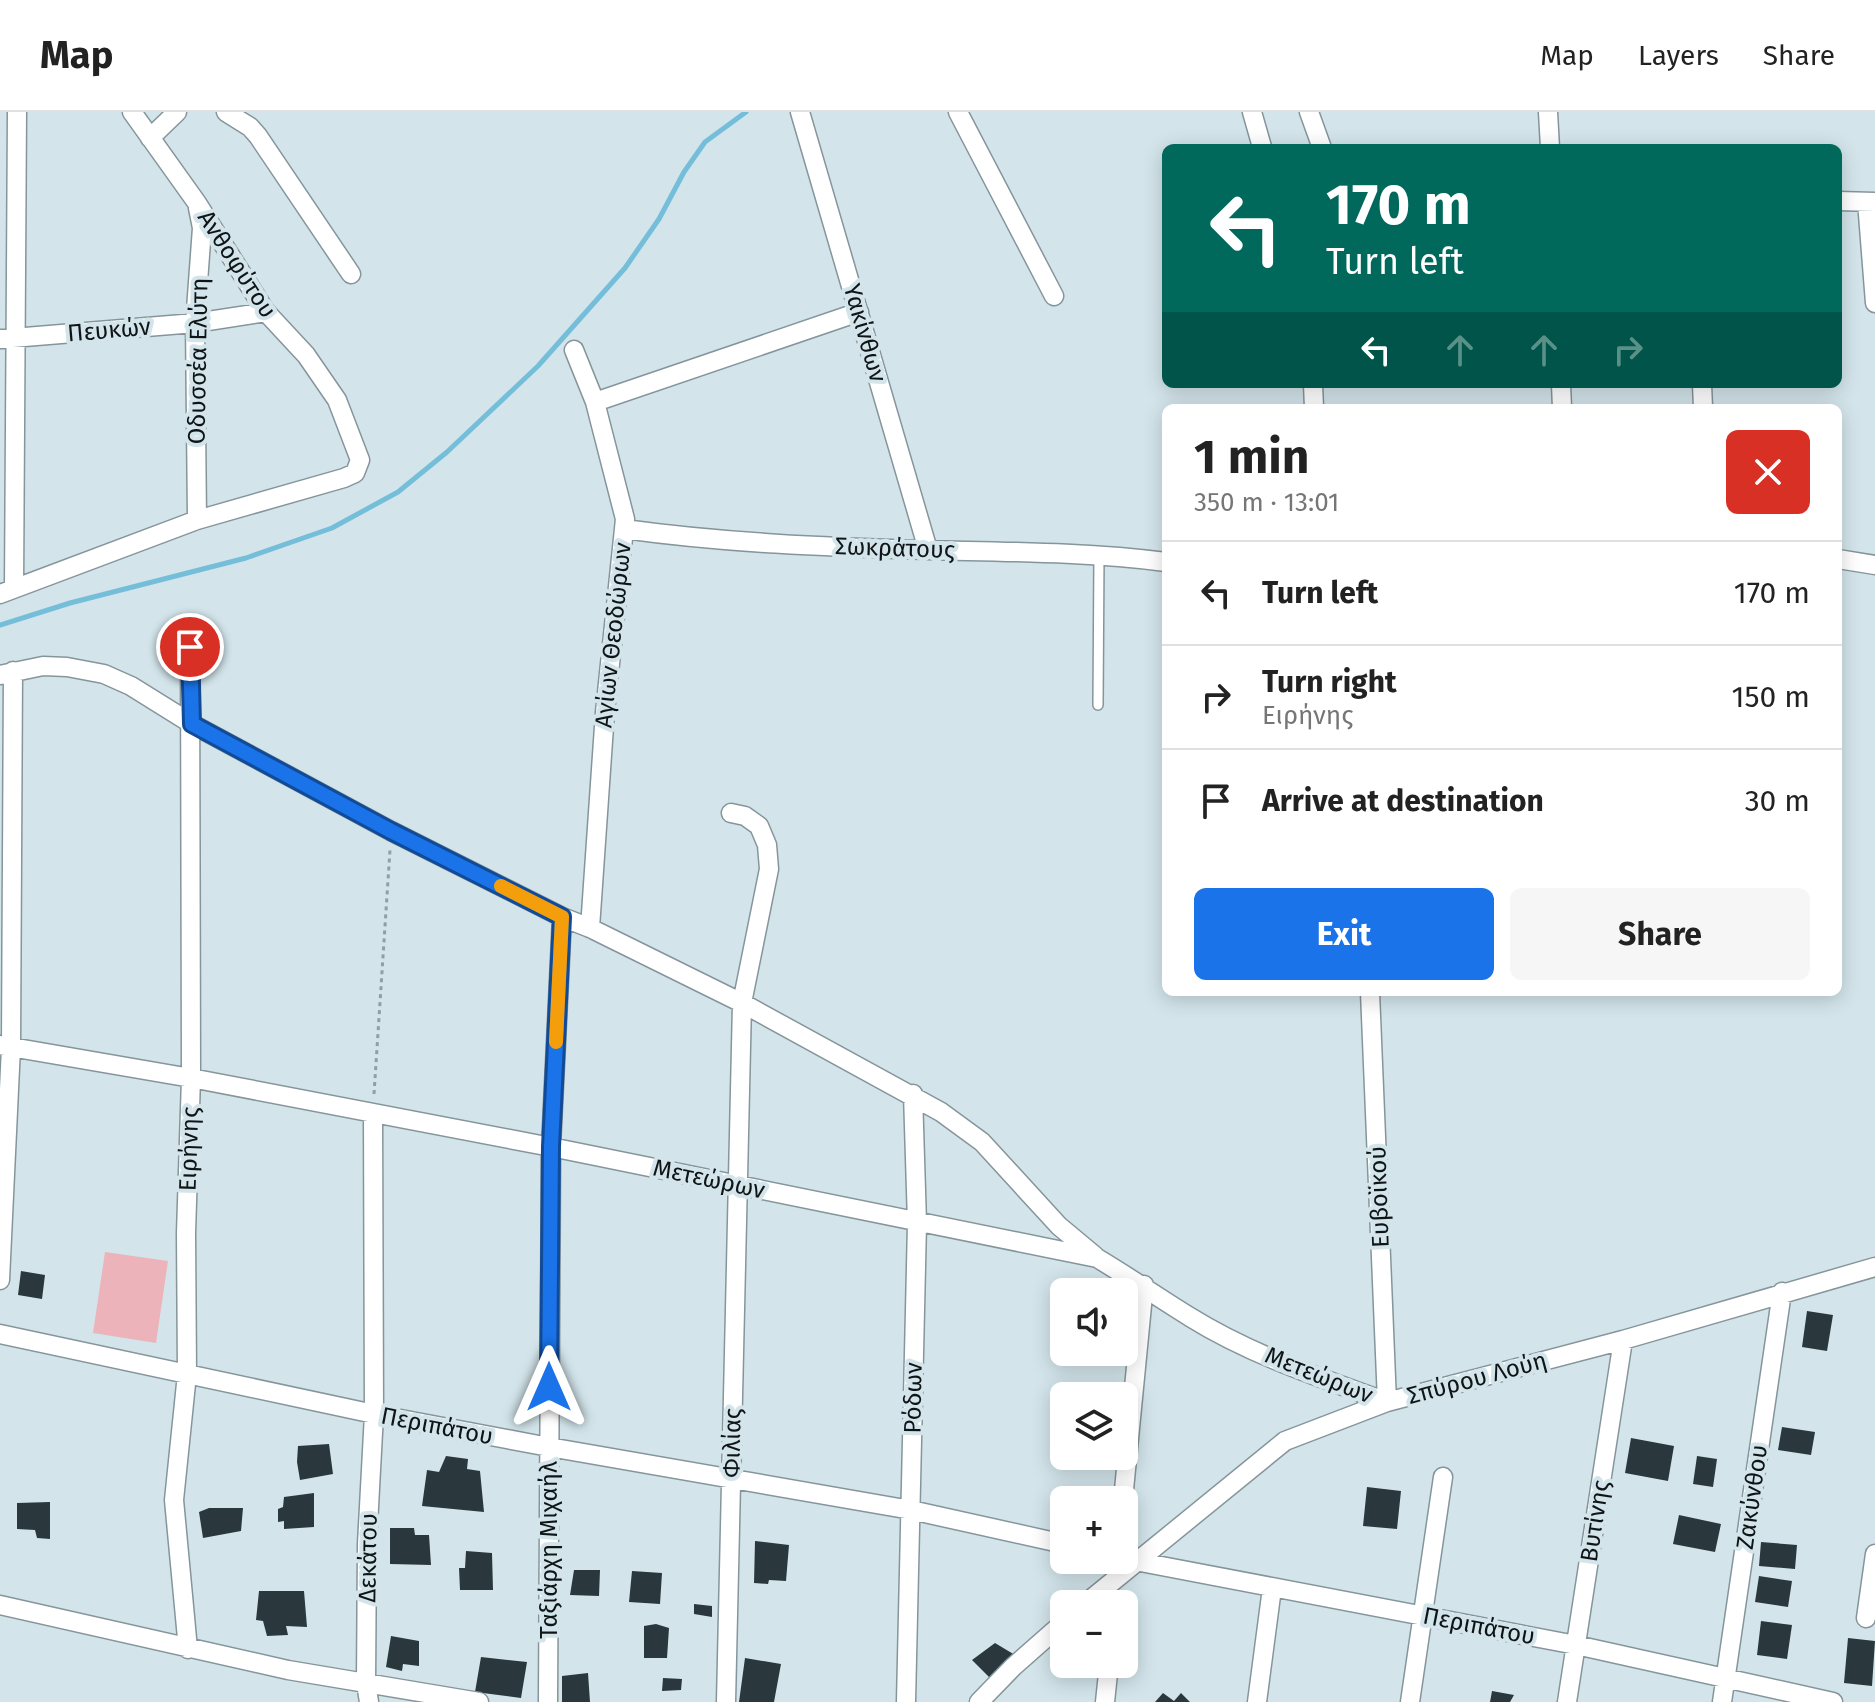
<!DOCTYPE html>
<html lang="en">
<head>
<meta charset="utf-8">
<style>
	:root { --surface:#fff; --page:#f6f6f6; --text:#222; --muted:#767676; --line:#e0e0e0; --accent:#1a73e8 }
	body { margin:0; font-family:"Fira Sans",sans-serif; background:var(--page); color:var(--text); height:100vh; display:flex; flex-direction:column; font-size:30px; white-space:nowrap }
	* { box-sizing:border-box; margin:0 }
	p { font-size:26px; color:var(--muted) }
	.icon { flex:none; width:44px; height:44px; fill:none; stroke:currentColor; stroke-width:2; stroke-linecap:round; stroke-linejoin:round }
	.map { position:relative; flex:1; overflow:hidden }
	.side { position:absolute; left:1162px; top:292px; width:680px; height:592px; display:flex; flex-direction:column; background:var(--surface); border-radius:12px; box-shadow:0 4px 20px #0003 }
	.side>* { flex:none }
	.banner { position:absolute; left:1162px; top:32px; width:680px; height:244px; border-radius:12px; box-shadow:0 4px 20px #0003; background:#00695c; color:#fff; overflow:hidden }
	.tools { position:absolute; left:1050px; top:1166px; display:grid; gap:16px }
	.tools a { display:grid; place-items:center; width:88px; height:88px; border-radius:12px; background:var(--surface); box-shadow:0 4px 20px #0003; font-size:40px }
	.pin { position:absolute; display:grid; place-items:center; width:68px; height:68px; color:#fff; margin:-34px; border:4px solid #fff; border-radius:50%; box-shadow:0 2px 8px #0007 }
	.me { position:absolute; width:88px; margin:-44px; rotate:0deg; stroke-linejoin:round; filter:drop-shadow(0 0 6px #0008) }
	.turn { display:flex; align-items:center; gap:28px; height:168px; padding:0 32px; font-size:36px }
	.turn .icon { width:104px; height:104px; stroke-width:2.5 }
	.turn b { display:block; font-size:56px; line-height:68px }
	.lanes { display:flex; align-items:center; height:76px; padding:0 32px; background:#0003; justify-content:center; gap:40px; direction:ltr }
	.lanes .off { opacity:.35 }
	.round { display:grid; place-items:center; flex:none; width:84px; height:84px; border-radius:12px; background:var(--page) }
	.head { display:flex; align-items:center; justify-content:space-between; height:136px; padding:0 32px }
	h1 { font-size:48px; font-weight:700; line-height:60px }
	.cta { display:flex; gap:16px; margin-top:auto; padding:16px 32px }
	.cta a { flex:1; height:92px; border-radius:12px; background:var(--accent); color:#fff; font-size:32px; font-weight:700; line-height:92px; text-align:center }
	.cta a+a { background:var(--page); color:var(--text) }
	ul { padding:0; list-style:none }
	li { display:flex; align-items:center; gap:24px; height:104px; padding:0 32px; border-top:2px solid var(--line) }
	li div { flex:1 }
	li b { display:block; font-size:30px }
	li em { font-style:normal }
	header { display:flex; align-items:center; gap:48px; box-sizing:border-box; height:112px; padding:0 40px; background:var(--surface); border-bottom:2px solid var(--line) }
	header strong { font-size:38px }
	nav { display:flex; gap:44px; margin-inline-start:auto; font-size:28px }
	.map>svg:first-child { display:block }
	.green { fill:#edb3bb }
	.lines { fill:none; stroke-linecap:round; stroke-linejoin:round }
	.stream { stroke:#75bed9; stroke-width:5 }
	.building { fill:#2a383d }
	.lane-casing { stroke:#85959b; stroke-width:12 }
	.street-casing { stroke:#85959b; stroke-width:21 }
	.path { stroke:#919fa3; stroke-width:3; stroke-dasharray:4 4; stroke-linecap:butt }
	.lane { stroke:#fff; stroke-width:9 }
	.street { stroke:#fff; stroke-width:18 }
	.route-casing { stroke:#114b97; stroke-width:20 }
	.route { stroke:#1a73e8; stroke-width:14 }
	.slow { stroke:#f59e0b; stroke-width:14 }
	.labels { text-anchor:middle; dominant-baseline:central; stroke-width:8; stroke-linejoin:round; paint-order:stroke }
	.street-label { font-size:24px; fill:#0f1517; stroke:#d3e5eb }
</style>
</head>
<body>
<header>
<strong>Map</strong>
<nav><a>Map</a><a>Layers</a><a>Share</a></nav>
</header>
<div class="map">
<svg width="1875" height="1590" viewBox="0 0 1875 1590">
	<rect width="100%" height="100%" fill="#d3e5eb"/>
	<path class="green" d="M105 1140 168 1149 156 1231 93 1221Z"/>
	<g class="lines">
		<path class="stream" d="M0 513 70 491 246 446 332 416 398 380 447 340 538 254 625 156 659 107 684 60 705 30 746 0"/>
	</g>
	<path class="building" d="M21 1159 45 1163 42 1187 18 1183Z
		M1807 1199 1833 1203 1827 1239 1802 1235Z
		M1782 1315 1815 1320 1811 1343 1778 1338Z
		M1631 1326 1674 1334 1668 1369 1625 1361Z
		M329 1332 333 1362 300 1368 297 1350 298 1334Z
		M446 1344 468 1347 467 1357 480 1359 484 1400 422 1394 427 1358 439 1360Z
		M1697 1344 1717 1347 1713 1375 1693 1372Z
		M1367 1375 1401 1379 1397 1417 1363 1414Z
		M314 1381V1415L284 1417V1409L278 1410V1397L283 1395 284 1385Z
		M50 1390V1427L37 1426 35 1418 17 1417V1391Z
		M209 1396H243L241 1419 203 1426 199 1400Z
		M1679 1403 1721 1412 1715 1440 1673 1432Z
		M390 1416H414L415 1423H429L431 1453 390 1452Z
		M755 1429 789 1433 786 1469 769 1468 768 1472 754 1471Z
		M1761 1430 1797 1433 1795 1457 1759 1454Z
		M466 1439 492 1441 493 1478H460L459 1456H465Z
		M574 1458H600L599 1484 570 1483Z
		M632 1459 662 1461 660 1492 629 1490Z
		M1759 1464 1792 1469 1788 1495 1755 1490Z
		M259 1479H304L307 1515 286 1514 288 1523 267 1524 263 1509 256 1508Z
		M694 1492 712 1494V1505L694 1502Z
		M1761 1509 1792 1513 1787 1547 1757 1543Z
		M656 1512 669 1516 667 1546H644V1514Z
		M391 1524 419 1529V1554L403 1552 402 1559 386 1555Z
		M1848 1526 1875 1529 1872 1574 1844 1571Z
		M995 1531 1015 1543 990 1566 972 1548Z
		M481 1545 527 1550 521 1586 475 1580Z
		M745 1546 781 1552 774 1590H739Z
		M588 1561 590 1590H562V1564Z
		M663 1566 682 1567 681 1578 662 1579Z
		M1492 1579 1514 1583 1510 1590H1490Z
		M1163 1581 1174 1589 1181 1581 1190 1590H1155Z"/>
	<g class="lines">
		<g class="lane-casing">
			<path id="lane" d="M1098 593 1099 442"/>
		</g>
		<g class="street-casing">
			<path id="street" d="M226 0 250 15 258 24 351 162
				M800 0 928 438
				M958 0 1054 184
				M1252 0 1262 35
				M1309 0 1322 36
				M1548 0 1550 36
				M150 26 177 0
				M1838 89 1875 90
				M1867 90 1875 191
				M0 227 195 211 266 200
				M574 238 595 290 625 407 605 600 590 816
				M1313 272 1314 296
				M1561 272 1562 296
				M1702 272 1703 296
				M595 290 859 200
				M197 408 195 211 202 116 198 96
				M624 417C725 431 826 435 928 438 1008 440 1087 440 1166 450
				M1838 447 1875 453
				M14 475 17 0
				M0 482 197 408 344 366 355 361 360 348 337 288 306 243 266 200 197 91 132 0
				M0 563 43 554 67 555 104 562 131 574 192 612 391 719 562 805 590 816 742 891 941 1000 982 1030 1059 1114 1095 1144
				M1370 880 1387 1290
				M0 933 191 966 551 1035 1097 1146C1129 1165 1159 1186 1190 1205 1251 1243 1321 1266 1387 1290
				M0 1168 11 935 13 559
				M0 1222 374 1302 549 1335 911 1398 1064 1432
				M1123 1388 1144 1173
				M1130 1448 1576 1533 1833 1590
				M1085 1492 1285 1329 1387 1290 1623 1228 1875 1155
				M0 1493 288 1558 479 1590
				M1866 1506 1875 1442
				M188 1537 174 1388 187 1262 186 1121 191 966 190 535
				M369 1590 366 1571 367 1432 374 1302 373 1002
				M548 1590 551 1035 562 805
				M726 1590 742 891 769 757 767 733 759 714 745 704 731 701
				M906 1590 917 1111 913 982
				M979 1590 1013 1555 1064 1510
				M1105 1590 1109 1552
				M1257 1590 1272 1476
				M1410 1590 1443 1365
				M1567 1590 1623 1228
				M1722 1590 1782 1180"/>
		</g>
		<path class="path" d="M374 982 390 738"/>
		<use href="#lane" class="lane"/>
		<use href="#street" class="street"/>
	</g>
	<g class="lines">
		<g class="route-casing">
			<path id="route" d="M190 535 192 612 391 719 562 805 551 1035 549 1275"/>
		</g>
		<use href="#route" class="route"/>
		<path class="slow" d="M501 774 562 805 556 930"/>
	</g>
	<g class="labels">
		<g class="street-label">
			<text transform="translate(237 152) rotate(57)">Ανθοφύτου</text>
			<text transform="translate(109 218) rotate(-5)">Πευκών</text>
			<text transform="translate(865 221) rotate(74)">Υακίνθων</text>
			<text transform="translate(198 249) rotate(-89)">Οδυσσέα Ελύτη</text>
			<text transform="translate(895 436) rotate(2)">Σωκράτους</text>
			<text transform="translate(613 523) rotate(-84)">Αγίων Θεοδώρων</text>
			<text transform="translate(189 1037) rotate(-88)">Ειρήνης</text>
			<text transform="translate(709 1067) rotate(12)">Μετεώρων</text>
			<text transform="translate(1379 1085) rotate(-92)">Ευβοϊκού</text>
			<text transform="translate(1319 1263) rotate(22)">Μετεώρων</text>
			<text transform="translate(1477 1266) rotate(-15)">Σπύρου Λούη</text>
			<text transform="translate(913 1286) rotate(-89)">Ρόδων</text>
			<text transform="translate(437 1314) rotate(11)">Περιπάτου</text>
			<text transform="translate(732 1331) rotate(-89)">Φιλίας</text>
			<text transform="translate(1752 1385) rotate(-82)">Ζακύνθου</text>
			<text transform="translate(1595 1409) rotate(-81)">Βυτίνης</text>
			<text transform="translate(549 1438) rotate(-90)">Ταξιάρχη Μιχαήλ</text>
			<text transform="translate(368 1446) rotate(-89)">Δεκάτου</text>
			<text transform="translate(1479 1514) rotate(11)">Περιπάτου</text>
		</g>
	</g>
</svg>
<div class="tools">
<a><svg class="icon" aria-label="sound" viewBox="0 0 24 24"><path d="M4 9h4l5-4v14l-5-4H4zM17 9q2 3 0 6"/></svg></a>
<a><svg class="icon" aria-label="layers" viewBox="0 0 24 24"><path d="M12 4l9 5-9 5-9-5zM3 14l9 5 9-5"/></svg></a>
<a>+</a>
<a>−</a>
</div>
<div class="pin" style="left:190px;top:535px;background:#d93025"><svg class="icon" aria-label="arrive" viewBox="0 0 24 24"><path d="M6 21V4h12l-3 4 3 4H6"/></svg></div>
<svg class="me" style="left:549px;top:1275px" viewBox="-20 -20 40 40"><path d="M0-17L14 15 0 8-14 15z" fill="#1a73e8" stroke="#fff" stroke-width="4"/></svg>
<div class="banner">
<div class="turn"><svg class="icon" aria-label="left" viewBox="0 0 24 24"><path d="M17 20v-9H6M10 6l-5 5 5 5"/></svg><div><b>170 m</b>Turn left</div></div>
<div class="lanes"><svg class="icon" aria-label="left" viewBox="0 0 24 24"><path d="M17 20v-9H6M10 6l-5 5 5 5"/></svg><svg class="icon off" aria-label="ahead" viewBox="0 0 24 24"><path d="M12 20V5M6 11l6-6 6 6"/></svg><svg class="icon off" aria-label="ahead" viewBox="0 0 24 24"><path d="M12 20V5M6 11l6-6 6 6"/></svg><svg class="icon off" aria-label="right" viewBox="0 0 24 24"><path d="M7 20v-9h11M14 6l5 5-5 5"/></svg></div>
</div>
<section class="side">
<div class="head"><div><h1>1 min</h1><p>350 m · 13:01</p></div><a class="round" style="background:#d93025;color:#fff"><svg class="icon" aria-label="close" viewBox="0 0 24 24"><path d="M6 6l12 12M18 6L6 18"/></svg></a></div>
<ul>
<li><svg class="icon" aria-label="left" viewBox="0 0 24 24"><path d="M17 20v-9H6M10 6l-5 5 5 5"/></svg><div><b>Turn left</b></div><em>170 m</em></li>
<li><svg class="icon" aria-label="right" viewBox="0 0 24 24"><path d="M7 20v-9h11M14 6l5 5-5 5"/></svg><div><b>Turn right</b><p>Ειρήνης</p></div><em>150 m</em></li>
<li><svg class="icon" aria-label="arrive" viewBox="0 0 24 24"><path d="M6 21V4h12l-3 4 3 4H6"/></svg><div><b>Arrive at destination</b></div><em>30 m</em></li>
</ul>
<div class="cta"><a>Exit</a><a>Share</a></div>
</section>
</div>
</body>
</html>
